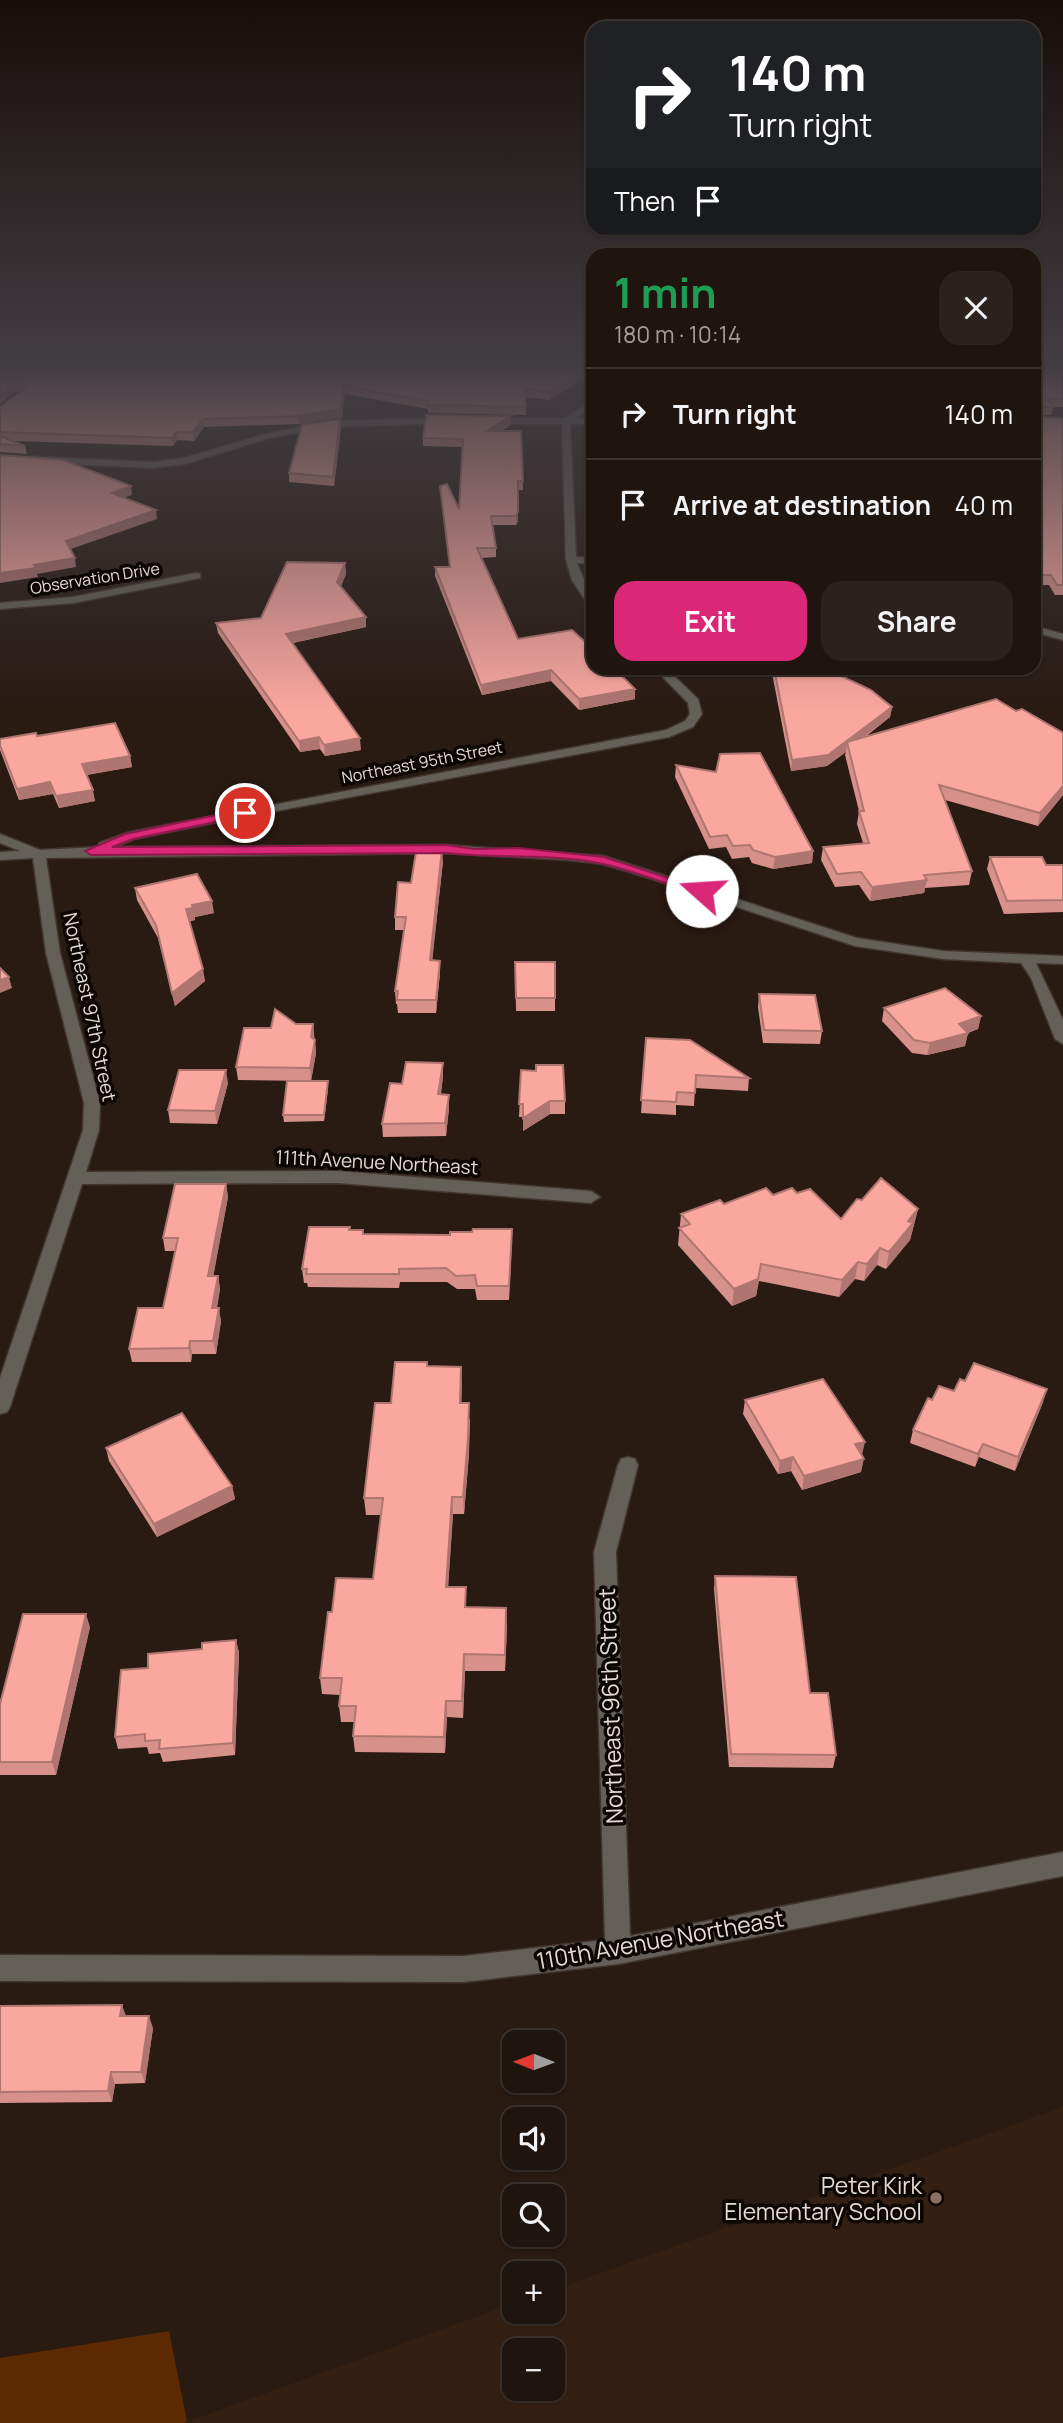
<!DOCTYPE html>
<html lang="en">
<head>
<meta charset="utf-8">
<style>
	:root { --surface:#1f140e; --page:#2c211c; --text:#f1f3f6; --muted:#a19e9e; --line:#3c332e; --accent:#db2777 }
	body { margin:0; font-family:Manrope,sans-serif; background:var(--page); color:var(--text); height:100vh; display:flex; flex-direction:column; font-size:26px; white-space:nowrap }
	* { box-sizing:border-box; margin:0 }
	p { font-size:23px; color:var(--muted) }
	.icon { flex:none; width:38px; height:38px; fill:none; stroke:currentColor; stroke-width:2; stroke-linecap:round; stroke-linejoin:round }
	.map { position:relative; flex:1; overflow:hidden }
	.sheet { position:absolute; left:586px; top:248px; width:455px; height:427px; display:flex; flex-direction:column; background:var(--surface); border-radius:21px; box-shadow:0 2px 5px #0004,0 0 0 2px var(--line) }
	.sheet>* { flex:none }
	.banner { position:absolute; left:586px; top:21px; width:455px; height:214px; border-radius:21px; box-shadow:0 2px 5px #0004,0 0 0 2px var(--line); background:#202124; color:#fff; overflow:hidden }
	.needle { width:46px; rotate:271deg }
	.buttons { position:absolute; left:502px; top:2030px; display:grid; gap:14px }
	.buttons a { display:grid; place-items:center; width:63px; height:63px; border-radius:14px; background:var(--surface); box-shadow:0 2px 5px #0004,0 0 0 2px var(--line); font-size:35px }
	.pin { position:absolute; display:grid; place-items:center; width:60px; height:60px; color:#fff; margin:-30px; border:4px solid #fff; border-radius:50%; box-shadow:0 2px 7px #0007 }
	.me { position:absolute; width:77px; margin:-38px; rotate:289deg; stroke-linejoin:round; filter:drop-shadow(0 0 5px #0008) }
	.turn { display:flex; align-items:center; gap:24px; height:147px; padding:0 28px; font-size:32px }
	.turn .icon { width:91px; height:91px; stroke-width:2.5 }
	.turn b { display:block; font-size:49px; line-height:60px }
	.then { display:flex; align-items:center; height:66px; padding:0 28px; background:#0003; gap:14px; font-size:26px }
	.round { display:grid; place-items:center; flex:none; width:74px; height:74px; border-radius:21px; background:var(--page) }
	.overview { display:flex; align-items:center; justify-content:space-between; height:119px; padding:0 28px }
	h1 { font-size:42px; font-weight:700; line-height:52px; color:#1e9e55 }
	.action { display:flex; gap:14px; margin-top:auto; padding:14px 28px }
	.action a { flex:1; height:80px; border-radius:21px; background:var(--accent); color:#fff; font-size:28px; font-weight:700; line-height:80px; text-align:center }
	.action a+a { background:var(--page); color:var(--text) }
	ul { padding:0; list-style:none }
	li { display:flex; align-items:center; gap:21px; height:91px; padding:0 28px; border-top:2px solid var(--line) }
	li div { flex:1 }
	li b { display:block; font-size:26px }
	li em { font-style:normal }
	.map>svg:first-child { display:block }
	.built { fill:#342013; fill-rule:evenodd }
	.green { fill:#5d2900 }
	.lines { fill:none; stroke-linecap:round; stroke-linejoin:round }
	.minor-casing { stroke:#43352d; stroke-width:3 }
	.minor { fill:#646058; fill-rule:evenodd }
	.wall { fill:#d7908a }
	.shaded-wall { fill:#af7570 }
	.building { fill:#faa7a0; stroke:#af7570; stroke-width:2 }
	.route { fill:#db2777; stroke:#8e194d; stroke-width:2 }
	.education-dot { fill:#8d6e63; stroke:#0d0704; stroke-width:2.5 }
	.labels { text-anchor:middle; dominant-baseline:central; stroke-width:7; stroke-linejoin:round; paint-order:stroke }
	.far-street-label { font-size:16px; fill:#e5dad4; stroke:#0d0704 }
	.street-label { font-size:19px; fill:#e5dad4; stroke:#0d0704 }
	.near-street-label { font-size:23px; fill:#e5dad4; stroke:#0d0704 }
	.near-poi-label { font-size:23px; fill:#e5dad4; stroke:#0d0704; text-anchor:end }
</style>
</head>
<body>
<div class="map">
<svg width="1063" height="2423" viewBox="0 0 1063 2423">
	<rect width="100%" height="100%" fill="#291a12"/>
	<path class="built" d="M1063 2107V2423H184L514 2303V2312H553V2290ZM514 2350H553V2389H514Z"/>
	<path class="green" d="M169 2331 187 2421 184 2423H0V2358Z"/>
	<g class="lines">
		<g class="minor-casing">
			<path id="minor" d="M527 371H544L593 379V383Z
				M593 401V408L576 418H593V424H570L576 557 593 558V564L577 563C582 578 594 592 593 607L589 606 572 580 566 560 562 424H488L484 421 488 418H564Z
				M450 418 453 423 331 427 273 437 185 464 153 468 0 461V455L153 462 184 458 269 433 331 421Z
				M196 573 200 574V578L73 603 0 609V603L73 597Z
				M1034 626 1063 634V640L1034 632Z
				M654 668H666L698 699 702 714 693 727 669 737 218 822 134 839 114 847 446 845 604 856 857 938 943 951 1063 956V964L1036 963 1063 1020V1044L1055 1039 1031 978 1021 963 943 959 855 946 646 877 603 864 567 860 446 853 46 858 60 953 100 1103 99 1130 86 1172 338 1171 591 1191 600 1197 591 1203 338 1183 82 1184 10 1407 7 1412 0 1414V1378L83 1130 84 1103 46 953 33 858 0 860V852L20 851 0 843V834L40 850 98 847 99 843 130 832 666 730 685 721 690 714 688 703Z
				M628 1457 635 1459 638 1465 616 1552 630 1936 1063 1852V1876L618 1964 464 1982 0 1981V1955L464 1956 605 1940 594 1552 618 1465 621 1459Z"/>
		</g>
		<use href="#minor" class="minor"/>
	</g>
	<path class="wall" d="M0 371 577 383 549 400 526 397V415L428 413V409L345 394 342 417 299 424 204 427 194 441 177 440 173 446 12 441 25 446 27 454 0 452V407L20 392 15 391 0 404Z
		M559 371H593V373L588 376Z
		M1034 371H1063V407H1053L1051 415 1034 416Z
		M511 416V425L501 431H521L523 490H518V521L516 525H492L496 548V557L481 558 518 639 635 689V699L579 710 551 681 482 695 435 576V567H450L440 486 459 509 462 447 423 446V438Z
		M1034 417 1063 421V595H1055L1049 585H1034Z
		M341 428 334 486 289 482V473Z
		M345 563 346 574 341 586 366 617V627L293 643 361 750 325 756 320 749 300 752 218 633 216 623 261 618Z
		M771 668H849L844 671V677L892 707 890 717 864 738 1016 711 1063 733V795L1038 826 945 800 972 871 969 885 925 888 924 893 870 901 859 885 835 887 821 860 823 847 863 843 857 824 859 811 845 755 846 752 827 766 791 771Z
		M37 736 130 756 132 767 87 775 95 801 59 808 53 794 19 800 0 750V739Z
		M676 765 813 851 812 863 773 869 752 863 749 857 732 859 726 847 709 849 675 777Z
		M990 857 1046 865H1063V912L1004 914 987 869Z
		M443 861 432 960 440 973 436 1013H398L397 1004H396L395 991 404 930H395V917L411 883Z
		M135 888 214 913 195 917V920L189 921 205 981 175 1006 158 938 137 900Z
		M515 962H555V1011H516Z
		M759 994 822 1031 820 1044 763 1043 758 1007Z
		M884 1008 981 1016 978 1029 968 1033 965 1046 927 1055 912 1053 882 1021Z
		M296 1024H313L316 1053 311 1081 238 1080 236 1067 271 1028Z
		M646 1038 749 1078 748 1091 695 1088 694 1106 676 1105V1115L641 1113Z
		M443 1063V1076L441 1094 449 1108 446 1136 383 1137 382 1124 402 1084Z
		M521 1070 565 1101V1114H550L523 1131V1117H519Z
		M328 1081V1088L324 1121 284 1122 283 1115Z
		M228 1083 217 1124 170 1123 168 1110Z
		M226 1184 228 1197 213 1276H218L220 1289 217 1308 221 1321 216 1354H192L191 1362H132L129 1349 163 1308 175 1251H165L163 1238Z
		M797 1193 841 1219 862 1200 918 1209 910 1240 886 1269 877 1265 864 1281 855 1279 839 1297 759 1281 756 1296 732 1306 678 1245 681 1214 724 1204 773 1195Z
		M350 1227V1230L363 1234 450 1235 512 1229 509 1300H477L475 1289H457L447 1282H400L399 1288 308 1287 307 1283H304L302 1269Z
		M427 1362V1366L461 1367V1403L470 1420 469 1454 464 1514H453L448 1587 467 1607 507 1624 505 1671H465L463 1718 447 1717 445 1753 355 1752 353 1736 354 1722H341L339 1706 340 1695 322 1694 320 1678 332 1612 373 1579 381 1515H366L364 1498 391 1403Z
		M965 1381 1043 1402 1015 1471 979 1457 975 1467 910 1443 913 1430 932 1400 954 1391Z
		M745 1400 862 1455 861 1472 802 1490 791 1471 778 1474 743 1414Z
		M106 1448 232 1486 235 1499 157 1537 109 1461Z
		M715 1576 810 1693 836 1755 833 1768 729 1767 714 1589Z
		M90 1627 56 1775H0V1704Z
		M236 1640 239 1653 235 1755 163 1762 160 1753 149 1754 147 1747 118 1749 115 1737 148 1668 202 1649Z
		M0 2006 126 2016 153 2028 145 2083 115 2084 112 2102 0 2103Z"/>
	<path class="shaded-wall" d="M589 371H593V373L588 376Z
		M577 375V383L549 400V392Z
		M14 383 15 391 0 404V394Z
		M344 386 345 394 342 417 299 424V416Z
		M511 416V425L487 439V431Z
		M203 419 204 427 194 441 193 432Z
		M340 419 341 428 334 486 333 477Z
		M176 432 177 440 173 446 172 438Z
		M131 486 132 495 113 501 112 493Z
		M156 510 157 519 68 550 66 541Z
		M518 512V521L516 525V516Z
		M75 558 76 567 37 574 38 577 0 583V573L34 565Z
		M345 563 346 574 338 592 337 582Z
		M366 617V627L287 644 286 634Z
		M743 668H762L742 676Z
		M551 670V681L482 695 481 685Z
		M845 671 844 681 837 674Z
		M635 689V699L579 710V699Z
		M892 707 890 717 848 749 847 742 846 752 827 766 791 771 792 760Z
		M319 737 320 749 300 752 299 741Z
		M360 738 361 750 325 756 324 745Z
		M130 756 132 767 84 775 82 764Z
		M50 782 53 794 19 800 17 789Z
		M1063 786V795L1038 826 1040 813Z
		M93 790 95 801 59 808 56 796Z
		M442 849 443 861 431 973 430 960Z
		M813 851 812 863 773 869 775 857Z
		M927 880 924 893 870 901 872 887Z
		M212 901 214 913 195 917V920L188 922 186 909 192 905Z
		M440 961V973L436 1013V1000Z
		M203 969 205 981 175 1006 172 993Z
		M9 977 12 988 0 993V980Z
		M981 1016 978 1029 967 1033H968L965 1046 927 1055 930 1043 959 1024Z
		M313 1024 314 1037 312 1050 311 1037Z
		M315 1040 316 1053 311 1081 310 1068Z
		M443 1063V1076L439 1107 438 1094Z
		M226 1070 228 1083 217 1124 215 1111Z
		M328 1081V1088L324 1121V1115Z
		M449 1095V1108L446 1136 445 1123Z
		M550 1101V1114L523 1131V1118Z
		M226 1184 228 1197 211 1289 208 1276Z
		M918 1209 910 1240 886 1269 889 1252 908 1221Z
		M512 1229V1242L509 1300V1286Z
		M880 1248 877 1265 864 1281 867 1264Z
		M858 1262 855 1279 839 1297 842 1280Z
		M761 1264 756 1296 732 1306 734 1289Z
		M218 1276 220 1289 214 1321 212 1308Z
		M219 1308 221 1321 216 1354 213 1341Z
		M190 1341 192 1354 191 1362 189 1348Z
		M461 1367 462 1384 461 1420 460 1403Z
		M1047 1389 1043 1402 1015 1471 1018 1457Z
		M469 1403V1454L464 1514 463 1497Z
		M865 1442 862 1455 855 1444Z
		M983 1444 979 1457 975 1467 978 1454Z
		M793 1457 791 1471 778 1474 780 1461Z
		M864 1459 861 1472 802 1490 804 1476Z
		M232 1486 235 1499 157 1537 154 1524Z
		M452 1497 453 1514 447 1604 446 1587Z
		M506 1608 507 1624 505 1671V1655Z
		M86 1614 90 1627 56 1775 52 1762Z
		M236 1640 239 1653 235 1755 233 1743Z
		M464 1654 465 1671 463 1718 462 1701Z
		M446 1701 447 1717 445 1753 444 1737Z
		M122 2005 126 2016H120Z
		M149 2016 153 2028 145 2083 141 2072Z
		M111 2072 115 2084 112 2102 108 2091Z"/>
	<path class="building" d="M0 371H554L577 375 549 392 525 389 526 407 428 405V401L344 386 341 409 299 416 203 419 193 432H176L172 438 0 432V407L24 389 25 386 14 383 0 394Z
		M1034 371H1063V399L1047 398 1053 407H1034Z
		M426 415 511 416 487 431H521L523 481H518V512L516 516H491L496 548H477L518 639 572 630 593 649V668H614L635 689 579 699 551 670 481 685 435 567H450L440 486 447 484 459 509 463 439 423 438Z
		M1034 417 1061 418 1063 421V585H1057L1051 575H1034Z
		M340 419 333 477 289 473 302 425Z
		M0 436 25 446 0 444Z
		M0 455 63 460 131 486 112 493 156 510 66 541 75 558 34 565 36 568 0 573Z
		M287 562 345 563 337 582 366 617 286 634 360 738 324 745 319 737 299 741 216 623 261 618Z
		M774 668H840L845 671 837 674 871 690 892 707 828 755 792 760Z
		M996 699 1016 711 1022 709 1063 733V786L1040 813 939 785 972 871 924 875 927 880 872 887 861 872 837 874 823 847 869 843 859 811H864L847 742Z
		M115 723 130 756 82 764 93 790 56 796 50 782 17 789 0 745V739L36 733 37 736Z
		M760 753 813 851 775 857 753 850 750 845 733 846 727 835 710 837 676 765 716 772 720 754Z
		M417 846 442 849 430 960 440 961 436 1000H397L398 991H395L406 917H395L398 882 411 883Z
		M990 857H1042L1046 865H1063V900L1007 901Z
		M197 874 212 901 192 905 193 908 186 909 203 969 172 993 156 925 135 888Z
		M515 962H555V998H516Z
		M0 968 9 977 0 980Z
		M945 988 981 1016 959 1024 968 1033 930 1043 914 1040 884 1008Z
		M759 994 815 995 822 1031 764 1030Z
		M275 1009 296 1024H313L311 1037 315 1040 310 1068 236 1067 244 1028H271Z
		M646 1038 690 1040 749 1078 696 1075 695 1093 677 1092 676 1102 641 1100Z
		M406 1062 443 1063 438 1094 449 1095 445 1123 382 1124 390 1083 402 1084Z
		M536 1065H563L565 1101H550L523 1118V1104H519L521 1070 536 1071Z
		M179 1070H226L215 1111 168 1110Z
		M287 1081H328L324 1115H283Z
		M881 1178 918 1209 908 1221 913 1223 889 1252 880 1248 867 1264 858 1262 842 1280 761 1264 758 1279 734 1289 679 1228 690 1224 681 1214 720 1200 724 1204 766 1188 773 1195 792 1188 797 1193 810 1189 841 1219 857 1199 862 1200Z
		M175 1184H226L208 1276H218L212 1308H219L213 1341H190L189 1348 129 1349 138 1308H163L178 1238H163Z
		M309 1227H350L349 1230H363V1234L450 1235V1232H472L473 1229H512L509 1286H477L475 1275 456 1276 446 1268 399 1269V1274H306L307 1269H302Z
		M395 1362H427V1366L461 1367 460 1403H469L468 1438 463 1497H452L446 1587H466L465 1607 506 1608 505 1655 464 1654 462 1701H446L444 1737 353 1736 356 1706H339L342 1678H320L328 1612H332L336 1578 373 1579 383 1498H364L375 1403H391Z
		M974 1363 1047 1389 1018 1457 983 1444 978 1454 913 1430 928 1398 932 1400 939 1386 954 1391 960 1379 965 1381Z
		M823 1379 865 1442 855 1444 864 1459 804 1476 793 1457 780 1461 745 1400Z
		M182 1413 232 1486 154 1524 106 1448Z
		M715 1576 796 1577 810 1693H828L836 1755 731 1754Z
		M23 1614H86L52 1762H0V1704Z
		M236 1640 233 1743 159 1749 160 1740 145 1741V1734L115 1737 121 1670 148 1668V1654L202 1649V1643Z
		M122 2005 120 2016H149L141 2072H111L108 2091 0 2092V2006Z"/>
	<linearGradient id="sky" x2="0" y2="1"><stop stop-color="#170e0a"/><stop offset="0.52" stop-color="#433e44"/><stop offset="1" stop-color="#433e44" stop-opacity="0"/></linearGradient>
	<rect width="1063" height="710" fill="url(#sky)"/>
	<path class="route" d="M245 809 249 810V815L133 839 112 847 446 845 474 849 519 848 604 857 708 891 702 895 697 894C666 884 635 871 603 864 552 853 498 859 446 853L91 855 85 851 125 834Z"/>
	<circle class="education-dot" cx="936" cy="2198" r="7"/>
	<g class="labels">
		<g class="far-street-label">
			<text transform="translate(95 578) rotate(-9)">Observation Drive</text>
			<text transform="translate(422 762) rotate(-11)">Northeast 95th Street</text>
		</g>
		<g class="street-label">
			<text transform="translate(90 1007) rotate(78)">Northeast 97th Street</text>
			<text transform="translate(377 1162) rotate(3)">111th Avenue Northeast</text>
		</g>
		<g class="near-street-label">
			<text transform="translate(610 1706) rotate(-92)">Northeast 96th Street</text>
			<text transform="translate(660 1939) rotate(-10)">110th Avenue Northeast</text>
		</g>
		<g class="near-poi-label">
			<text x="922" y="2185">Peter Kirk<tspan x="922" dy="26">Elementary School</tspan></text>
		</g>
	</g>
</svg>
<div class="buttons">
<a><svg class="needle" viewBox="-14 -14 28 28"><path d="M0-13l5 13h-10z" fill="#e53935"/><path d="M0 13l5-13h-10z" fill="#a19e9e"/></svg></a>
<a><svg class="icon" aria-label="sound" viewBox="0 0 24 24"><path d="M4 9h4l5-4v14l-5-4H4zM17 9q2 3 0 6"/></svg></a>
<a><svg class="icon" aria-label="search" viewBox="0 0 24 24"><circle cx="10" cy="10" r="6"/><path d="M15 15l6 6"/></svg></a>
<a>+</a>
<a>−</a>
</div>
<div class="pin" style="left:245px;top:813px;background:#d93025"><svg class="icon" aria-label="arrive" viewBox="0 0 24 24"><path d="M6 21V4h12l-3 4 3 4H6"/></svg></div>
<svg class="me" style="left:702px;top:891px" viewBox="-20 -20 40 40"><circle r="19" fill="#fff"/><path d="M0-13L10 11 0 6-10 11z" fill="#db2777"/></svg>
<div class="banner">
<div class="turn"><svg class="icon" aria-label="right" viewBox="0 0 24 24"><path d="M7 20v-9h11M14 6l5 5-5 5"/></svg><div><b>140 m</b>Turn right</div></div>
<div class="then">Then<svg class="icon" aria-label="arrive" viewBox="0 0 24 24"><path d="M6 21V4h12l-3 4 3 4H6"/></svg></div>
</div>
<section class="sheet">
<div class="overview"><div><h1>1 min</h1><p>180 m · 10:14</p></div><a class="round"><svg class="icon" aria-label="close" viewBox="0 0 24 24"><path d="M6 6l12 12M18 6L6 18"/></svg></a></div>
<ul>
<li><svg class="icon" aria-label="right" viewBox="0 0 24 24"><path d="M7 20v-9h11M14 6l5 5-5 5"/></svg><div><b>Turn right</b></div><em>140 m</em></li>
<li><svg class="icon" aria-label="arrive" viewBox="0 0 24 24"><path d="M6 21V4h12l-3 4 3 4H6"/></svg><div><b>Arrive at destination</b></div><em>40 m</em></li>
</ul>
<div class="action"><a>Exit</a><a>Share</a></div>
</section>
</div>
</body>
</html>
